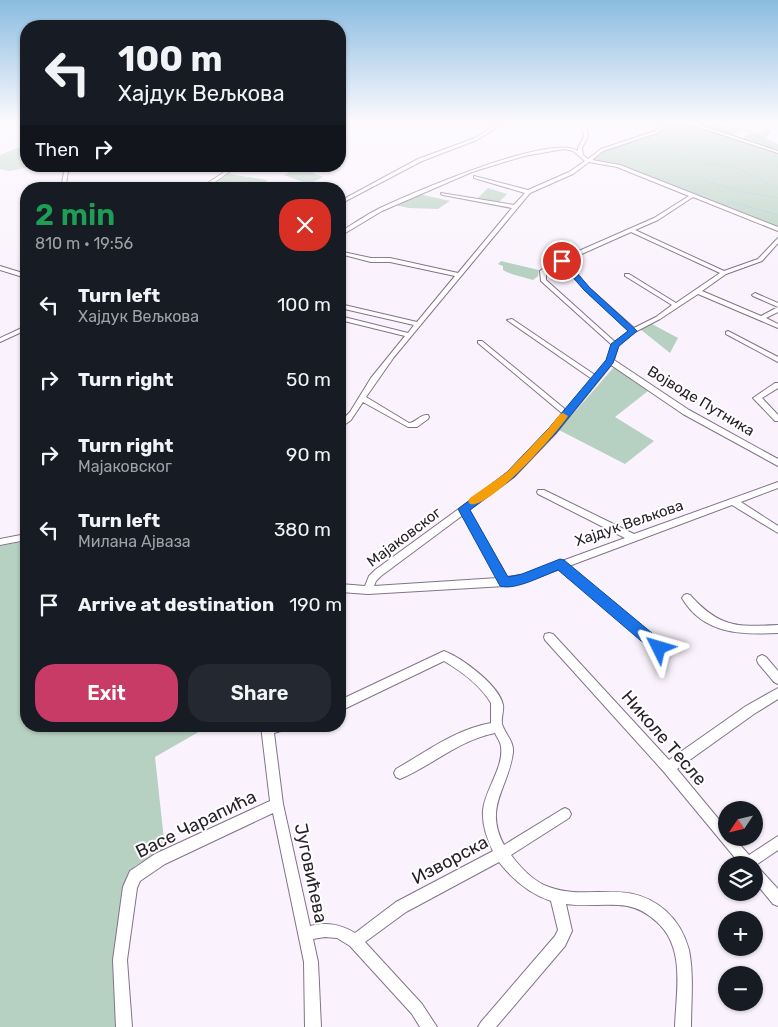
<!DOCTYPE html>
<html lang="en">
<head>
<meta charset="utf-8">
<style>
	:root { --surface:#171b24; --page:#242831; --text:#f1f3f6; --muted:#9ea1a6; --accent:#c93b67 }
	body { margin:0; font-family:Rubik,sans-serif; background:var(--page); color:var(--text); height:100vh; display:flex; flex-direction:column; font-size:19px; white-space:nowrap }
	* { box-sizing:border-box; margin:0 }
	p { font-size:16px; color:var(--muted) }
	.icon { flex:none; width:28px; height:28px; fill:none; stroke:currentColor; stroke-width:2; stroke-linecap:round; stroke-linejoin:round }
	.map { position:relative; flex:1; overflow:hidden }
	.side { position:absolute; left:20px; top:182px; width:326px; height:550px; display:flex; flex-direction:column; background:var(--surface); border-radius:20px; box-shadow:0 1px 4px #0004 }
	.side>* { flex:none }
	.hud { position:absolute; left:20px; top:20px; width:326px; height:152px; border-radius:20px; box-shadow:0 1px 4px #0004; background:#171b24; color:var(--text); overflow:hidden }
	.needle { width:32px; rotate:235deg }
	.buttons { position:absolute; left:718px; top:801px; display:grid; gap:10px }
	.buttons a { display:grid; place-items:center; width:45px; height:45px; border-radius:50%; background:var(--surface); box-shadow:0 1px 4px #0004; font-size:25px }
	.pin { position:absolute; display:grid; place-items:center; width:42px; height:42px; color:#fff; margin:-21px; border:2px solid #fff; border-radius:50%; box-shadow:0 1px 5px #0007 }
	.me { position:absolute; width:55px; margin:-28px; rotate:310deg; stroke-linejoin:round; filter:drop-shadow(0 0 4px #0008) }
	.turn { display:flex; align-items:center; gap:18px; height:105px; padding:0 15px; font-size:22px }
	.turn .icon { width:65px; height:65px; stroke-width:2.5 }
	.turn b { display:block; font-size:35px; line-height:42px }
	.then { display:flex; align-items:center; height:48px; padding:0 15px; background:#0003; gap:10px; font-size:19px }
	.round { display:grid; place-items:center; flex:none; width:52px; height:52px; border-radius:20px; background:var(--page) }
	.head { display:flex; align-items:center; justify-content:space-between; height:85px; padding:0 15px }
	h1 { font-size:30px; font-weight:600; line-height:38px; color:#1e9e55 }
	.primary-button { display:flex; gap:10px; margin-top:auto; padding:10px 15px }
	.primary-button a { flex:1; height:58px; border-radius:20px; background:var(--accent); color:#fff; font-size:20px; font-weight:600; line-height:58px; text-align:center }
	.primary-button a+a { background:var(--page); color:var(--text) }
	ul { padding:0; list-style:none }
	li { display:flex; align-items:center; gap:15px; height:75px; padding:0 15px }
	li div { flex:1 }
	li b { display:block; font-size:19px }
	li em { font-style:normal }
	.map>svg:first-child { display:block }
	.green { fill:#b6d0c1 }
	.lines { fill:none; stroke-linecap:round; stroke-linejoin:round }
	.stream { stroke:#9ec9d4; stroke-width:1 }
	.street-casing { stroke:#837388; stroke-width:2 }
	.street { fill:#fff; fill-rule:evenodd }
	.route { fill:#1a73e8; stroke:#114b97 }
	.slow { fill:#f59e0b }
	.labels { text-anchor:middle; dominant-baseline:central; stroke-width:4; stroke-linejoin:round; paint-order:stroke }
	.street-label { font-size:15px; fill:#261f28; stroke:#fff }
	.near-street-label { font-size:18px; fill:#261f28; stroke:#fff }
</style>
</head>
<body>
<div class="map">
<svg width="778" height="1027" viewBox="0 0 778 1027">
	<rect width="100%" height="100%" fill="#faf3fd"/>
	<path class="green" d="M672 122H695L694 124 741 139 751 133 740 130 732 136 705 127 714 124 759 133 766 129 772 130 766 139 778 144V150L746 141 778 152V229L618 166 587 160 602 150 656 132Z
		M22 146 26 148V166H34L10 171 0 169V155Z
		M282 166H327L313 173 323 177 309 184 284 175 294 169Z
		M229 174 267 180 265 189H244L218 181Z
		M488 188 507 194 498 203 478 198Z
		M419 194 450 201 438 209 409 208 394 205Z
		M501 261 539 270 538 276 533 280C523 277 511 275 503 270V266L498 264Z
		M652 324 678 338 670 353 640 329Z
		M614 367 648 391 615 417 654 441 625 464 559 430Z
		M26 541V726H209L155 757 165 849 135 866 127 888 125 1027H0V546Z"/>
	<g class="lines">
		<path class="stream" d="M681 158 706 164 735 167 778 188
			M705 181 743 192 778 198
			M727 201 778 215"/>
		<g class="street-casing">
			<path id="street" d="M500 122H505L477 140 422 161 340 204V201L418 159 475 138Z
				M581 122H585L588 136 582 148 583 155 588 159 601 149 655 131 669 122H674L657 133 603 151 592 160 620 165 778 227V231L693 197 658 220 635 230 724 271 758 259 778 238V243L762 261 726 274 702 291 761 316 778 307V312L766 318 778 324V328L698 294 660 319 635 332 618 346 614 360 689 410 778 459V466L683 414 611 365 556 433 514 477 469 510 507 577 523 575 556 563 557 561H562L625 538 538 494 537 492 538 490H544L634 534 778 482V488L741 502 778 526V533L732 505 569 566 663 644 664 647 663 650 659 652 655 650 560 569 523 583 505 586 368 594 340 592V584L365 586 369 576 375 570 508 473 550 429 563 414 478 343V341H482L566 410 592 379 507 320 512 319 595 375 607 361 612 345 541 281 540 271 549 264 654 218 689 196 617 167 589 162 573 174 530 193 394 357 366 397 409 423C417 422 420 414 428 415L429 417 428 419 417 427H408L363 402 351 420 340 428V422L350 412 371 378 405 336 340 320V316L408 333 414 325 340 308V304L417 322 455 276 390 262H371L340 254 343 252 371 258H390L458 273 512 208 443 195 441 194V193L514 205 525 193 474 178V176L528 190 569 172 585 161 573 151 564 149 524 156 472 172 382 211 342 235 340 236V232C353 224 366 215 380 208 410 194 552 132 578 151V148L584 136ZM631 232 720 273 676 303 629 274H625V276L672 305 656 317 634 328 589 288 566 261ZM561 263 585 290 629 331 615 342 546 280V272ZM463 515 498 578 374 586 376 581 381 576Z
				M693 122H697L696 124 700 125 778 151V153L698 127 693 125Z
				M65 166H69L65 189H61Z
				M233 166H238L205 189H199Z
				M0 266 26 274V278L0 270Z
				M755 293 778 303V307L753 296 752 295Z
				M26 326V330L0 342V338Z
				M728 331 778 357V362L726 334V332Z
				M775 383H778V388L762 398 778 415V421H775L753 398Z
				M26 534V540L0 545V539Z
				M687 594 690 595C720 628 736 627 778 625V633C741 635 703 634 682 598L684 595Z
				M549 633 553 634 669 760 746 706 778 688V699L754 714 677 769 726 828V838H734L749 855 778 836V850L756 865 778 889V906L773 904 754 881V865H741L664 772 545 640 544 637 545 634Z
				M444 651C462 658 499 685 503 705 504 711 501 717 502 724 505 734 514 741 513 752 509 788 483 806 504 845L561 810 565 808 569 810 571 814 569 818 511 855C520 867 534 882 549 887 590 902 627 877 666 911 678 922 685 935 689 950 694 975 691 1002 691 1027H675C676 992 686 948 657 922 648 914 639 908 627 906 607 903 586 907 566 904L572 931 565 946 496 1027H478L481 1022 555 936 558 930 551 901C530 894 513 880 499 862L406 912 365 942 422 1004 437 1027H420L412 1014 350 946 337 938 325 937 313 939 318 962 321 1027H305L304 962 273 813 165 864 140 881 137 888 127 960 132 1027H116L113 960 123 887 130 871 155 854 270 801 261 726H286L284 730 274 733 283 804 310 926C327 922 340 924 355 933L396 902 493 851C487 839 482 824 483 810 485 790 504 767 501 747 501 742 497 738 495 733 459 740 433 765 400 779L396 777 394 773 396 769C426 752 456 729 491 723V703C481 686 461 671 444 661L340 711V700Z
				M762 655 766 657 778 671V684L774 682 758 663 757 660 758 657Z"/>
		</g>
		<use href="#street" class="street"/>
	</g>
	<linearGradient id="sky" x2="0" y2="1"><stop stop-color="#8abce0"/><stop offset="0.46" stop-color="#fdfafe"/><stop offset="1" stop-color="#fdfafe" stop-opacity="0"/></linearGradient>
	<rect width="778" height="266" fill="url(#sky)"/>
	<path class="route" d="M560 259H565L589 287 637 331 619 346 613 363 556 433 514 477 470 510 508 577 522 574 560 559 564 560 664 643 666 648 664 652 659 653 654 652 558 570C544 575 515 591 500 586L458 509 507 472 549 428 606 360 611 344 628 331 584 290 560 262Z"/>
	<path class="slow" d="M563 413 568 416C557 433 489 510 470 504L468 501 470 498 507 472 549 428 560 414Z"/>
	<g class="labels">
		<g class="street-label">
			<text transform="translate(701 401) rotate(31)">Војводе Путника</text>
			<text transform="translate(629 523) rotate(-19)">Хајдук Вељкова</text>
			<text transform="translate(404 537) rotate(-37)">Мајаковског</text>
		</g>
		<g class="near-street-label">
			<text transform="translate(664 738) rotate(49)">Николе Тесле</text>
			<text transform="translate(196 824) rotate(-26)">Васе Чарапића</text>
			<text transform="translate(450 860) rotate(-28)">Изворска</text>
			<text transform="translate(311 873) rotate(78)">Југовићева</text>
		</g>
	</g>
</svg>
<div class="buttons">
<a><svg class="needle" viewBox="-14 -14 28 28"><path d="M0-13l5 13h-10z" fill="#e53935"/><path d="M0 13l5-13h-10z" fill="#9ea1a6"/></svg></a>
<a><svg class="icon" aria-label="layers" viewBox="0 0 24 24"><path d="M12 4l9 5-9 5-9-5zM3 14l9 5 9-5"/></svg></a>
<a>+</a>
<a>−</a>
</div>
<div class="pin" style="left:562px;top:261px;background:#d93025"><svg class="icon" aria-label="arrive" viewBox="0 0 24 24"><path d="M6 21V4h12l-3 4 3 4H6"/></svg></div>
<svg class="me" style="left:659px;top:648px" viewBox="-20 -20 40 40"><path d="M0-17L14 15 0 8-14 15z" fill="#1a73e8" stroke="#fff" stroke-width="4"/></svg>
<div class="hud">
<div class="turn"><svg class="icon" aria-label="left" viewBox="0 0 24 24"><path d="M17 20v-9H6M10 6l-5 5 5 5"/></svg><div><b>100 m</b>Хајдук Вељкова</div></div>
<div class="then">Then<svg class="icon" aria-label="right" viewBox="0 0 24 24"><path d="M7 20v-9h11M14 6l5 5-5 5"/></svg></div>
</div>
<section class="side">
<div class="head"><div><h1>2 min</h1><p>810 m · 19:56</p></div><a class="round" style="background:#d93025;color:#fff"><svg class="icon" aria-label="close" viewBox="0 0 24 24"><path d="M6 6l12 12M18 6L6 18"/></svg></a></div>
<ul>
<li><svg class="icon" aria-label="left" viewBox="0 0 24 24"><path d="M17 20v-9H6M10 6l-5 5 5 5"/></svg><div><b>Turn left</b><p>Хајдук Вељкова</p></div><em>100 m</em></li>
<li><svg class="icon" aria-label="right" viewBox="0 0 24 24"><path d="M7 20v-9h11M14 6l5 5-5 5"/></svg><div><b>Turn right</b></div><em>50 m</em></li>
<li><svg class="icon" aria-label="right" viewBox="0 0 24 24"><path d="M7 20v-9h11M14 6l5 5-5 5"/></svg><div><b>Turn right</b><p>Мајаковског</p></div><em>90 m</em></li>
<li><svg class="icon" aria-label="left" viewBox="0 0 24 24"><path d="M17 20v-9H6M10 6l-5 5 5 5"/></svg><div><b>Turn left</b><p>Милана Ајваза</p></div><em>380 m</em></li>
<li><svg class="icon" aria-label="arrive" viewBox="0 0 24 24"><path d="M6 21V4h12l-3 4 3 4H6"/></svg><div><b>Arrive at destination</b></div><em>190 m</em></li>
</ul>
<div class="primary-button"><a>Exit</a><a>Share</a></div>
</section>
</div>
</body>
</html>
